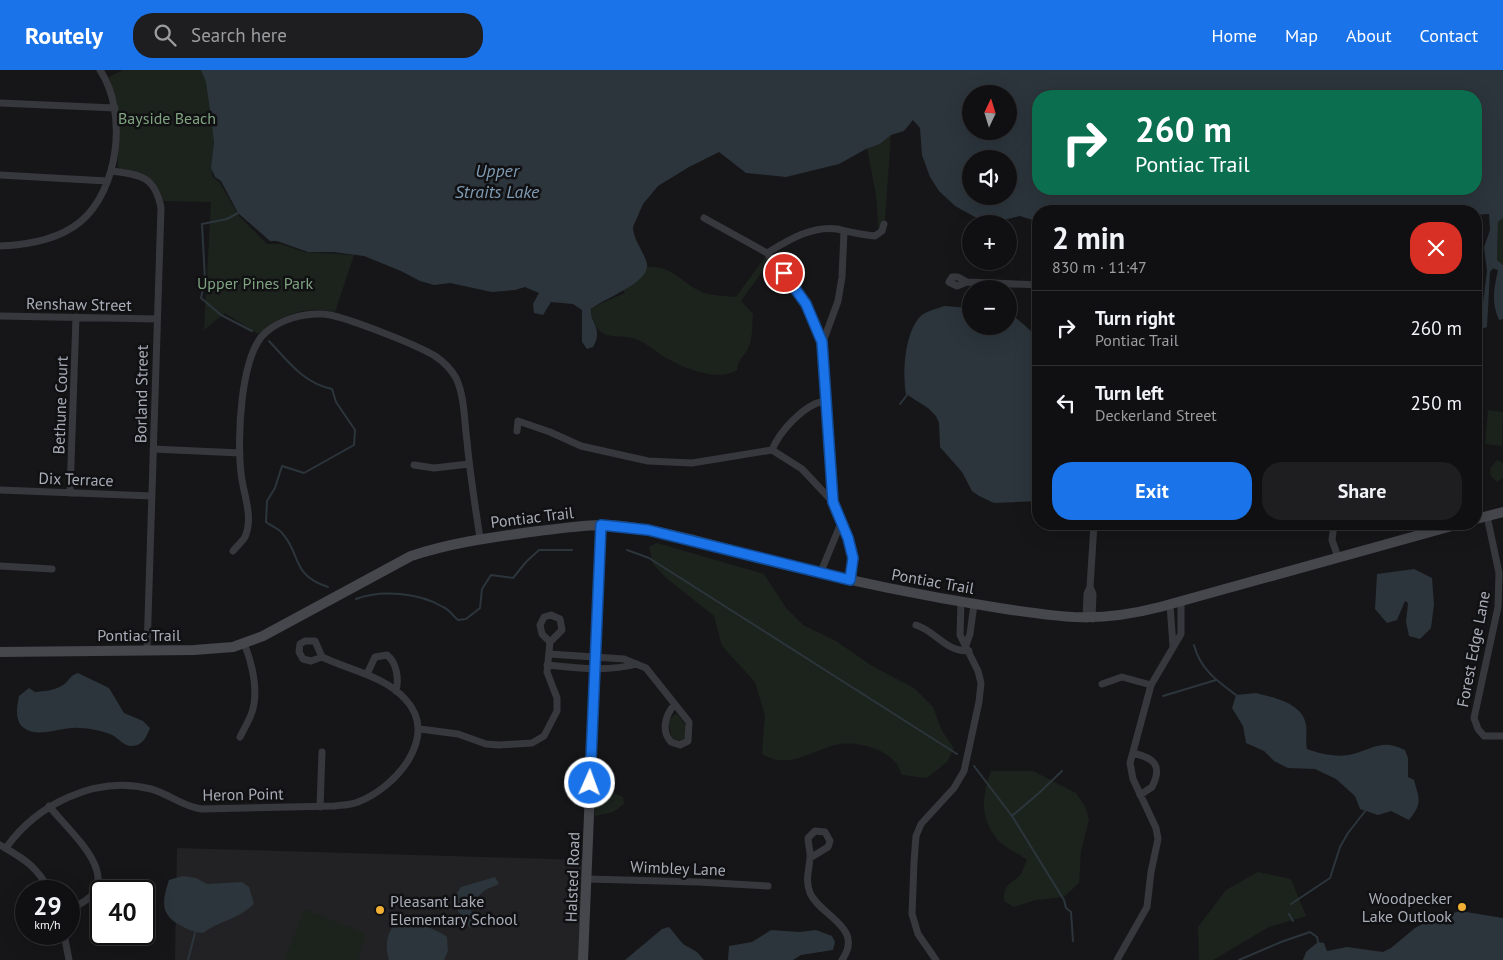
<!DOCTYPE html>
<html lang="en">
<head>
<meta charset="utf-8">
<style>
	:root { --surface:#101012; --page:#1e1e20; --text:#f1f3f6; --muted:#9c9d9f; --line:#303032; --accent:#1a73e8 }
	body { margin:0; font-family:"PT Sans",sans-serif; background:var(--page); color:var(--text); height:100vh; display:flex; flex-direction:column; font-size:19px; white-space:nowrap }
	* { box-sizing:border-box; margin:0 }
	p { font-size:16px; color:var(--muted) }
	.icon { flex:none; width:28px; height:28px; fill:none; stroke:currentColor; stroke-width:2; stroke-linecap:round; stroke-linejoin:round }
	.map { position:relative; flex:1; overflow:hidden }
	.panel { position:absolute; left:1032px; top:135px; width:450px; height:325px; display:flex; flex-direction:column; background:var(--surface); border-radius:20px; box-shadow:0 5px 20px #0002,0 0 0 1px var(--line) }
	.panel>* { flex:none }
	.top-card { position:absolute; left:1032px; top:20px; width:450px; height:105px; border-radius:20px; box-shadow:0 5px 20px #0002,0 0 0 1px var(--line); background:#0b6e4f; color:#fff; overflow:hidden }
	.needle { width:32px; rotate:4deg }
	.buttons { position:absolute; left:962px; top:15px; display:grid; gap:10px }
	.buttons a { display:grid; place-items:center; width:55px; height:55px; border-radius:50%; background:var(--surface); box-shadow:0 5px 20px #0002,0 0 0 1px var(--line); font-size:25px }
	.speed { position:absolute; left:15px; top:810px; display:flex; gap:10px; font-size:25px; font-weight:700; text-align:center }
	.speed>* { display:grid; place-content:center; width:65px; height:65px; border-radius:50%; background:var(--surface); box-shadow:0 5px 20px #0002,0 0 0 1px var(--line); line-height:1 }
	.speed small { font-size:12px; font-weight:400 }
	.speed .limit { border:2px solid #111; border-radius:8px; background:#fff; color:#111 }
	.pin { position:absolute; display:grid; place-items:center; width:42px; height:42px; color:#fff; margin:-21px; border:2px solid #fff; border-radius:50%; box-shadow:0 1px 5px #0007 }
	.me { position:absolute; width:55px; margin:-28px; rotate:2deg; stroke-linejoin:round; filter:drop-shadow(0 0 4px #0008) }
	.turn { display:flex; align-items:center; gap:18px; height:105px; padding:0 20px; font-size:22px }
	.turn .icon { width:65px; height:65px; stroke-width:2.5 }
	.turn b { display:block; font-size:35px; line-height:42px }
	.round { display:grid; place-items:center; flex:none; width:52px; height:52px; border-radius:20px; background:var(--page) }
	.head { display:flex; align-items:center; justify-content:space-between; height:85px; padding:0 20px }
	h1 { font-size:30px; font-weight:700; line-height:38px }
	.button { display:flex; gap:10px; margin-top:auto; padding:10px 20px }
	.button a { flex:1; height:58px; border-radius:20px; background:var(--accent); color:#fff; font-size:20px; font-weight:700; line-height:58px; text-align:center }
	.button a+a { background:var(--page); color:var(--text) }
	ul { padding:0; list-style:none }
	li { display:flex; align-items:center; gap:15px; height:75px; padding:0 20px; border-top:1px solid var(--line) }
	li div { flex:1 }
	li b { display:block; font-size:19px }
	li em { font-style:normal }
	header { display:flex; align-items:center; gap:30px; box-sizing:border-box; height:70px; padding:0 25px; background:var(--accent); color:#fff }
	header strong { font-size:24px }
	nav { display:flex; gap:28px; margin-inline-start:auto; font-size:18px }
	.search { width:350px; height:45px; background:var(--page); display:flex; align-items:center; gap:12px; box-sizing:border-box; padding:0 18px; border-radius:20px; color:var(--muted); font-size:19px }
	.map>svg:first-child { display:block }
	.built { fill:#222225 }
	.green { fill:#1c231d }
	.water { fill:#2c353c; fill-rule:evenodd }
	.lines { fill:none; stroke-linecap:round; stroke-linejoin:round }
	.stream { stroke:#2c353c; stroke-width:2 }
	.street { stroke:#37383d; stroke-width:7 }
	.secondary { stroke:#45474d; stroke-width:10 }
	.route-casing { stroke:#114b97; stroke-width:12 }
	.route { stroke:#1a73e8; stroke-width:9 }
	.poi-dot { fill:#f2b134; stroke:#111113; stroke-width:2 }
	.labels { text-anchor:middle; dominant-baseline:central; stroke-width:5; stroke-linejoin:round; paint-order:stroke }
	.park-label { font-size:16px; fill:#7fa381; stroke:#111113 }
	.street-label { font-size:16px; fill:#a8adb8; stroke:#111113 }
	.poi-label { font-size:16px; fill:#a8adb8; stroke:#111113; text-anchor:end }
	.water-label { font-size:18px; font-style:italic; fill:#7f9bb3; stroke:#111113 }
</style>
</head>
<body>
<header>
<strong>Routely</strong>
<div class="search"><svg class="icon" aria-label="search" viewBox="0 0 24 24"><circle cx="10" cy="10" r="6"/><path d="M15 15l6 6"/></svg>Search here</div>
<nav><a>Home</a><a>Map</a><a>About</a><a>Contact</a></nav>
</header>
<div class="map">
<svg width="1503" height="890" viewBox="0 0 1503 890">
	<rect width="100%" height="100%" fill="#161618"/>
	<path class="built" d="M177 778 587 790 583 890H175Z"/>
	<path class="green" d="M123 0H204L216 31 212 106 220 113 239 146 267 174H281L304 182 354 185 335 242C305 235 281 245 258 264L225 243 204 260 211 132 163 131C154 97 138 111 118 97V40L109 7Z
		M891 65 884 163 879 162 876 125 867 78 880 74Z
		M1503 148V199L1490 200 1497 190 1498 152Z
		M765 187 770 191 741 231 753 244C752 255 753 268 748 278 744 287 738 289 737 300 719 312 686 299 668 289 656 283 646 271 632 268 620 265 608 269 599 260 595 257 593 248 590 243L593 237 625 223 623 220C632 211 643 210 647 197 673 195 683 215 704 223 714 226 726 226 736 227Z
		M1488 340 1503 342 1502 376 1485 374Z
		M1497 390 1503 393V408L1497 412 1491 406 1490 399Z
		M657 473 764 504 786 538 803 555 836 571 872 596 914 618 933 637 942 661 954 678 947 692 927 708 902 705C900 701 898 695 895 692 883 677 852 670 835 675 809 682 788 700 762 684L765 646 755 612 722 576 714 546 665 507 653 494 649 477Z
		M675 644 678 645 686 656 685 667 681 671 672 669 668 651Z
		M991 701H1033L1076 723 1085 736 1089 749 1081 781 1079 813 1064 827 1036 830 1014 837 1004 831C1003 811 1015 814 1022 802 1024 798 1025 793 1027 790 1018 783 1005 778 998 770 979 748 982 725 991 701Z
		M608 721 623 727 624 734 613 742 595 746V725Z
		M1258 802 1291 809 1306 846 1269 857 1213 890H1199L1198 857 1226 820Z
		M305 839 366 864 358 890H284Z"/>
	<path class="water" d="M201 0H1503V148L1498 152 1497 190 1503 195V249L1499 250C1491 232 1494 219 1498 200L1493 198 1490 202 1487 257 1476 261V236L1483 233 1487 201 1484 177 1490 160 1489 144 1476 145V141H1271L1266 137H1259L1226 141H1039V152L1020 146 992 153 975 147 955 136 939 121 930 107 922 85 920 58 913 50 904 61 891 65 880 74 866 79 839 94 786 107 746 103 719 82 689 97 658 116 643 134 633 157C633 170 644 181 647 194 650 213 602 229 591 239 589 252 604 258 593 277L587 279 582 272V240L573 234 551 232 543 245 534 243 533 234 539 223 525 217 515 220 492 222 450 213 434 215 420 211 401 201 364 186 333 182H308L277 171H270L238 143 221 111 215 107 211 98 214 72 212 54 206 12ZM971 24H1009V61H971ZM1476 26V119H1039V26ZM971 89H1009V126H971Z
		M944 236 971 238V256H1009V242L1030 260 1039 281V431L994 433 979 426 972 421 962 402 940 377 939 353 936 346 928 338 906 324C902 303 905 259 922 245 929 240 937 239 944 236Z
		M1414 499 1432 508 1434 534 1431 558 1420 569 1409 566 1406 552 1408 533 1405 531 1397 550 1387 553 1375 539 1377 504Z
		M78 603 109 618 124 643 143 651 150 658C147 666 143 675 133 676 123 677 118 667 110 664 102 661 88 658 80 658 63 656 38 669 24 658 14 651 17 636 19 626L29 618 35 622C44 621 54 621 63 615 69 611 70 605 78 603Z
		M1256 623C1272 627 1300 633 1305 651 1308 659 1305 670 1307 679 1320 684 1339 688 1353 684 1376 678 1381 669 1405 680L1408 688V707L1414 710C1419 729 1423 733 1409 750L1391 741 1378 745 1360 739 1355 726 1336 709 1315 699 1288 698 1274 691 1264 681 1246 673 1243 656 1232 638 1236 625Z
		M183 806 196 808 207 814 242 812 249 817 254 834C237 850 221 850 203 863 192 862 187 859 178 854 159 843 163 828 169 810Z
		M495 807 499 814 485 820 469 835 475 852 470 858 458 841 455 826 461 817Z
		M1460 841 1503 848V890H1303L1306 882 1318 872 1324 873 1327 881 1347 877 1383 882 1391 878 1415 858 1430 850Z
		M400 849C411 850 439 860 447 867L448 881 444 890H389C384 875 387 859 400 849Z
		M669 857 683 874 697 882 704 890H625L662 859Z
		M771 860 799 862 816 860 832 866 835 872 833 880 801 885 793 890H728L729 876 752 872Z"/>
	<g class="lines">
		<path class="stream" d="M238 143 227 149 202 154 205 210 201 228 221 245 252 261
			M269 271C288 291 303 313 332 319L336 332 355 360 354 375 304 403 282 396 275 418 267 431 266 452C271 456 278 458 282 463 302 485 290 504 328 517
			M900 334 907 325
			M627 480 649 488 957 684
			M356 529C381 519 420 523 443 537 449 539 453 546 458 550L466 549 480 538 482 519 491 505 513 508 526 492 539 480H572
			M1194 575C1200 599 1217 611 1236 625
			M1163 626 1216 610
			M974 696 1012 746 1064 830 1066 838 1071 842 1073 871
			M1012 746 1039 723 1062 701
			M1291 834 1330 808 1340 777 1348 763 1366 740
			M1289 844 1293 851
			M188 890 195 863
			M1239 890 1281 872 1310 862 1317 867 1318 872"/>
		<path class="street" d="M0 33 115 38
			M111 101C141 105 155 106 161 138L147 580
			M0 105 107 111
			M704 148 767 183 806 234 823 272
			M844 162 842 207 838 231 823 272 833 431 848 468 853 488 850 510
			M0 176C27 175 58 170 80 152 119 120 128 42 100 0
			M767 183C787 171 812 155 837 159 850 162 862 165 875 166L882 161 884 154
			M967 212 958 207H952L949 212 957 216 967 212 1039 215
			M0 246 157 249
			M517 361 518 351 550 362 581 376 648 391 692 393 772 380 802 399 832 431
			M153 379 240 383
			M772 380C780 361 804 334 825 331
			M414 395 434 398 469 394
			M0 420 152 426
			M70 423 76 247
			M1487 446 1499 503 1498 537 1474 648 1478 659 1484 666H1503
			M1334 454 1332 470 1338 487
			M233 481C236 477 242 472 245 467 254 446 243 424 241 403 237 370 240 284 266 262 282 249 303 243 323 244 342 245 417 275 435 286 444 292 451 299 456 308 465 327 464 351 467 371 470 404 475 436 480 468
			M0 496 52 499
			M820 504 841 453
			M1090 517 1094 454
			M1170 535 1173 576
			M1086 549 1087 524 1090 517 1093 524 1092 549
			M916 555C937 562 944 581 969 581
			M966 575 970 564 974 534
			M549 584 624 589 646 598 689 652 688 671 680 675 671 672C661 661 665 646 674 635
			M547 595C576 598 608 602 637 594
			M367 604 375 587 387 585C397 593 399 609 396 621
			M1102 614 1122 607 1151 615
			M420 659 458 664 486 674 499 675 532 673 544 666 557 641V628L547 602 550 572 562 560 560 549 551 545 544 547 540 555 542 564 550 572
			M240 667C244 659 249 651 252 642 259 621 252 593 244 573
			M1133 683C1154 688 1163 695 1152 717L1140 725
			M49 736C73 766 134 815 69 839
			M320 737 322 682
			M0 775C24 789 36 795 50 821
			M6 778C37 734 96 705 151 719 169 724 182 736 201 739L335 736C342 735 351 735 358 732 395 718 440 667 406 630 385 606 349 600 322 587L315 571H305L300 574 299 582 303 589 311 591 322 587
			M810 788 828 777 830 771 825 762 815 761 808 768C808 775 811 782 810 788 809 801 805 810 810 823 820 846 865 857 842 890
			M587 809 698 812 768 816
			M64 864 69 890
			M936 890 918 864 912 844 914 792 916 766 921 754 954 718 964 701 979 632 981 613 978 601 960 565 961 531
			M1117 890 1147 837 1151 802 1158 769 1156 758 1133 709 1130 693 1151 615 1181 564V531"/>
		<path class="secondary" d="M1476 449 1503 442
			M0 582 194 580 233 577 263 566 411 486C453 472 495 467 538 461 567 458 594 453 622 456 678 463 733 481 786 495 855 512 924 526 993 537 1059 547 1094 554 1160 537L1459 454
			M583 890 601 455"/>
	</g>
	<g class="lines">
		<g class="route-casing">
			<path id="route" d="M590 713 601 455 648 460 850 510 853 488 848 468 833 432 822 272 806 234 784 203"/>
		</g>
		<use href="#route" class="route"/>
	</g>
	<g class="poi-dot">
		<circle cx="1462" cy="837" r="5"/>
		<circle cx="380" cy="840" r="5"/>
	</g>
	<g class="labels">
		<g class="park-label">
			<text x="167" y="48">Bayside Beach</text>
			<text x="255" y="213">Upper Pines Park</text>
		</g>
		<g class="street-label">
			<text transform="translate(79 234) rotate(1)">Renshaw Street</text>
			<text transform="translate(141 324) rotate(-89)">Borland Street</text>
			<text transform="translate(60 335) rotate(-88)">Bethune Court</text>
			<text transform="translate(76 409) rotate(2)">Dix Terrace</text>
			<text transform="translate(532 447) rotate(-7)">Pontiac Trail</text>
			<text transform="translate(933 511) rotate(10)">Pontiac Trail</text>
			<text x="139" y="565">Pontiac Trail</text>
			<text transform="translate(1473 579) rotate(-79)">Forest Edge Lane</text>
			<text transform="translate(243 724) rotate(-1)">Heron Point</text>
			<text transform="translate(678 798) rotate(2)">Wimbley Lane</text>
			<text transform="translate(572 807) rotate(-88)">Halsted Road</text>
		</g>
		<g class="poi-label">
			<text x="1452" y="828">Woodpecker<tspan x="1452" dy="18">Lake Outlook</tspan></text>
			<text x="390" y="831" text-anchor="start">Pleasant Lake<tspan x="390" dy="18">Elementary School</tspan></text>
		</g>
		<g class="water-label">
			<text x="497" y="100">Upper<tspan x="497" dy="21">Straits Lake</tspan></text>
		</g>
	</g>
</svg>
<div class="buttons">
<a><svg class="needle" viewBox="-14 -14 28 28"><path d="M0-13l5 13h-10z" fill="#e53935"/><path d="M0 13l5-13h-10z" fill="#9c9d9f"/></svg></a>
<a><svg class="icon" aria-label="sound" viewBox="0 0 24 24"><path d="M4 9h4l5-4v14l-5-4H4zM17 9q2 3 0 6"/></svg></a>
<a>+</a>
<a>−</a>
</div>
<div class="speed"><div>29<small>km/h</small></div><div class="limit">40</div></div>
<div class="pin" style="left:784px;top:203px;background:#d93025"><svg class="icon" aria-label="arrive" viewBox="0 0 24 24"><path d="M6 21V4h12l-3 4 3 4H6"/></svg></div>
<svg class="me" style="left:590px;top:713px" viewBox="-20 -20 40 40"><circle r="17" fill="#1a73e8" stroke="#fff" stroke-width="3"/><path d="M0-11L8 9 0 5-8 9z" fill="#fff"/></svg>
<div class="top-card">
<div class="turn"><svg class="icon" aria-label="right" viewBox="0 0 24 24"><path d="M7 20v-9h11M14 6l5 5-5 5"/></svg><div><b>260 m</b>Pontiac Trail</div></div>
</div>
<section class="panel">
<div class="head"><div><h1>2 min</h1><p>830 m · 11:47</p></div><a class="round" style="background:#d93025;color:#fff"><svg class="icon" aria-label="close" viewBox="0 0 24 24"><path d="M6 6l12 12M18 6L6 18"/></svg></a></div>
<ul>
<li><svg class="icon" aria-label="right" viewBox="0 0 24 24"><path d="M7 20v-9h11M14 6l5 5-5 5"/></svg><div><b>Turn right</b><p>Pontiac Trail</p></div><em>260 m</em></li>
<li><svg class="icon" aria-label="left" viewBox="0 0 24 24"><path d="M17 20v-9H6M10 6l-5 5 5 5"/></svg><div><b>Turn left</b><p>Deckerland Street</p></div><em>250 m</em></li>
</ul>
<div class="button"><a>Exit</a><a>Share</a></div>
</section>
</div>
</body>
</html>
